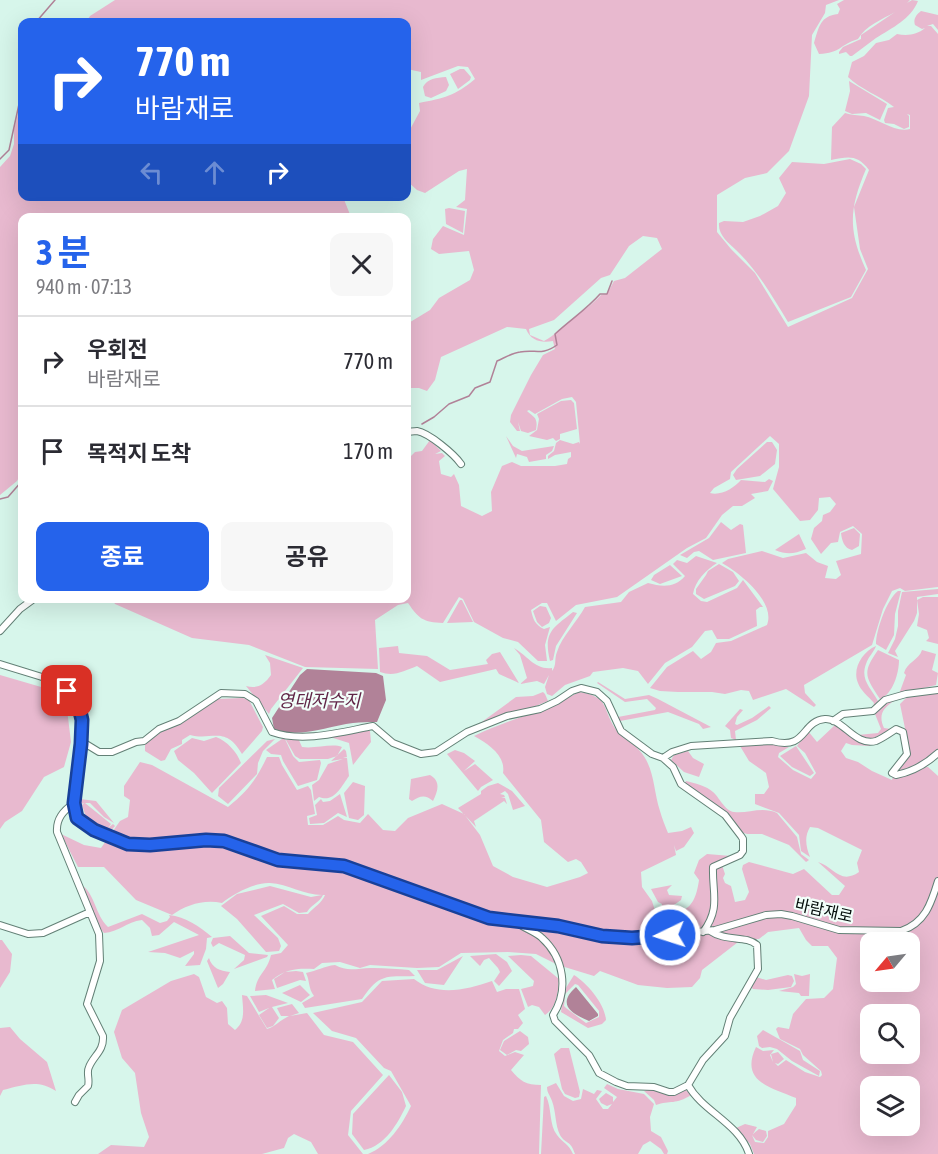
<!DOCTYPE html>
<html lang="ko">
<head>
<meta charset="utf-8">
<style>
	:root { --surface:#fff; --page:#f7f7f7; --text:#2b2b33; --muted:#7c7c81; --line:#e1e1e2; --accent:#2563eb }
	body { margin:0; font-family:"Asap Condensed","Noto Sans KR",sans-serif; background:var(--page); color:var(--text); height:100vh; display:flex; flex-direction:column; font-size:22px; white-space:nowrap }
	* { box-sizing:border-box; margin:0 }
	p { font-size:20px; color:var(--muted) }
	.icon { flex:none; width:33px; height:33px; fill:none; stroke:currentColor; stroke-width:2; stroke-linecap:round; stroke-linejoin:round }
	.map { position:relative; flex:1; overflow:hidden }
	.panel { position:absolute; left:18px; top:213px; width:393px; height:390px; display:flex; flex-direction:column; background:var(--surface); border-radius:12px; box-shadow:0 6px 24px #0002 }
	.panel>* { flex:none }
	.hud { position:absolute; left:18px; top:18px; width:393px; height:183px; border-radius:12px; box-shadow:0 6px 24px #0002; background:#2563eb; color:#fff; overflow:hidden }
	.needle { width:39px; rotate:241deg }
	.buttons { position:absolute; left:860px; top:932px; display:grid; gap:12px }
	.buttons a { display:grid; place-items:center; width:60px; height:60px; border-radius:12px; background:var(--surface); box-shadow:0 6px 24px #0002; font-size:30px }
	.pin { position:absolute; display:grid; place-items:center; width:51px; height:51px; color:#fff; margin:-26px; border-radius:12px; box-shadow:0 3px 9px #0006 }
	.me { position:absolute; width:66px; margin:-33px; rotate:266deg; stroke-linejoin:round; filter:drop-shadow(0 0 4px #0008) }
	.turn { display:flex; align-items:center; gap:21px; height:126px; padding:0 18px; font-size:27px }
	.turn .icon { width:78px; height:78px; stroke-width:2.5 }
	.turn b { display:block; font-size:42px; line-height:51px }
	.lanes { display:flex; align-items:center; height:57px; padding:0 18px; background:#0003; justify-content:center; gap:30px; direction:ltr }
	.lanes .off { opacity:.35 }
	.round { display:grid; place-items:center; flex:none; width:63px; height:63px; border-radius:12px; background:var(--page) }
	.head { display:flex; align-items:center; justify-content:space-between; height:102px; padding:0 18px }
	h1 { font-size:36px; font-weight:700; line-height:45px; color:var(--accent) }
	.action { display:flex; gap:12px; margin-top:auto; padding:12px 18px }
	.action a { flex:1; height:69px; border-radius:12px; background:var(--accent); color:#fff; font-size:24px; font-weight:700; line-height:69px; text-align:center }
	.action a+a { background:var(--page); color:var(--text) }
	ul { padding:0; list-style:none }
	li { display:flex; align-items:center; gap:18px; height:90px; padding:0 18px; border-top:2px solid var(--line) }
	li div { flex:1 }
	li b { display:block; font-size:22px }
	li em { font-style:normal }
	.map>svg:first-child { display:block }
	.green { fill:#e8b9cf; fill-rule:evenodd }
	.water { fill:#b18298 }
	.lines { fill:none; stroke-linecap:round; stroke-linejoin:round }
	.stream { stroke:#b18298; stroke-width:1.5 }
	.minor-casing { stroke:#638076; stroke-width:8 }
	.minor { stroke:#fff; stroke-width:6 }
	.route-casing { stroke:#184099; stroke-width:15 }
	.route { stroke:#2563eb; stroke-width:10 }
	.labels { text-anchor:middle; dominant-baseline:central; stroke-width:4.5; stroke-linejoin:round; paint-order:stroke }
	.street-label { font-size:16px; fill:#040e0b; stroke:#f2fffa }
	.water-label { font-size:18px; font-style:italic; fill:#622748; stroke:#f2fffa }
</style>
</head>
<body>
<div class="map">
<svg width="938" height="1154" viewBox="0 0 938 1154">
	<rect width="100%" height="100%" fill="#d7f6eb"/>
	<path class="green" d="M115 0H839L826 5 825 13 812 35 809 96 789 151 767 173 745 178 717 195V232L731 249 755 273 788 327 852 298 868 269 860 249 854 207 869 170C857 154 848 157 831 160L832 127 845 113C851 115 858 115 864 116 879 119 895 133 910 129V115L907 114 909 116V127L904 129 894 124 885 123 884 120 888 108 894 107C880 96 860 89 848 77L852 62 864 56 876 43 889 40 897 34C907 36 917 35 925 28L922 29 915 25C913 19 916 15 921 11L938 15V30L933 24 927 26H931L938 34V587L905 591 900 588 892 591 883 609 872 645 804 685 805 693 816 705 814 707 786 689 753 700 749 691 741 690 725 694 712 692H678L660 691 650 688 667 667 693 651 701 659 711 652 716 643 731 641 767 625C776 602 740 573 722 563L728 559 762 551 783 558 806 553 817 562 828 566 825 578 836 579 841 575 836 561 861 554 862 534 853 526 840 532 838 542 831 543 821 554 811 539 814 528 822 521 823 515 830 512 836 504 830 497 819 498 818 510 810 520 800 521 773 489 779 467V444L770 436 731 472 730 479 714 488 710 493C721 496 734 488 741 480L765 482 769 479 773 481 768 491 751 494 755 498 742 506H733L722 515 706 538 687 548 617 597 576 605 556 621 547 603H542L531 610C533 619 535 625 544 629L550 627 545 645 547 661H538L518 642 503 638 474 622 463 599 459 597 443 623C423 622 419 619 408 603L398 605 375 620 378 669 305 667 249 645 192 638 115 604 112 599 406 598 407 460 415 452 422 451 430 440 441 451 435 454 442 453 445 456 439 461 441 474 451 477 454 474 459 485 461 506 482 516 492 511 491 492 502 466 512 462 521 466H555L567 464 568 459 571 457V452L555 455 548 459V456L554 451 556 443 560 440 573 444 579 442 580 444 576 402 572 397 562 399 535 414 529 410 527 411C535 418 538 418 536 430L528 433 521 431 518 422 520 431H517L510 422 511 415 531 375 543 355 555 349 553 341C541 343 531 341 526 329L507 327 441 357 435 380 427 391 419 388H407V324L430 310 439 298 470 280 474 270 469 251 439 254 431 249 433 239 443 226 464 235 467 209 456 207 465 200 467 169 459 171 425 193 417 190 407 181V135L420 111 419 103C444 98 455 96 475 79L468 67 458 66 421 80V72L407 69 406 22H86L90 16ZM643 236 657 238 662 249 625 278 614 281 607 294 601 295C592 305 582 311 571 320 562 327 555 335 544 341L530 335 529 329 554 320 601 278 610 275 629 246Z
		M844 0H910L907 3 912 0 918 1C911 19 892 28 876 38 868 44 860 50 852 56H850L846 52 839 54V52L843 47 861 39V35L895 12C883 19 865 26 858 39 839 45 841 53 819 54L814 43C819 27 820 16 838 14L840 9 837 4Z
		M460 69H464L471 77 470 80 458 89 450 74Z
		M446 77 449 85 446 91 431 98 425 96 423 87C428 78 436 78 446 77Z
		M849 81 887 104 880 120 866 113 852 114 845 111 850 91Z
		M22 98V196L343 197 351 217 22 218V472L17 481 0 495V167L10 156 14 144V130Z
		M850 159 861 164 866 169C849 209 848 230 866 270L851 297 788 322C772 296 758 271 736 250 728 242 718 235 719 223L724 221 743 222 760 216 778 206 786 193 779 178 792 162 824 164Z
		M449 208 465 211 463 233 446 224 445 209Z
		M571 400 574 403 577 429 560 434V439L556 441 553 438 547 440 529 436 537 430 539 419 537 414 561 401Z
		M506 436 513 446 522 451 554 446 552 451 546 455V459L529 462 527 457 517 454 516 458Z
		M767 442H772L777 450 775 464 760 476 736 480 733 475 737 469Z
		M721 522 731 530 740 524 743 525 746 553 713 560 699 551 694 552 687 558 680 555 709 538Z
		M854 528 860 534 859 546 852 550C844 548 842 541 841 533Z
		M799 534 806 549C794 554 787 555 775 550Z
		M696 556 717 563C706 570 695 581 693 594L701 601 707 602 737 588 743 580 763 607H760L756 610 757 626 729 639H717L712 630 705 631 692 647 665 663 648 684 638 671 623 668 593 672 590 676 565 685 552 696 547 694 545 687 549 675 544 684 537 681 520 684 527 678 520 655 514 648C528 656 535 670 552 668V671C557 665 554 659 557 652 562 636 577 622 585 607L621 602 629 592 648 583C662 587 675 588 685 576L673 564 677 560 687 563Z
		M719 564 733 572 739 581 735 586 704 599 696 594V589L706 575 708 571Z
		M670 565 682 576 660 584 651 580 654 575Z
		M938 589V594L917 597V613L914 621 895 651 898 657 888 653 895 639 898 626V611L902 592Z
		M898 591H901L895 614 894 635 886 650 876 644C876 630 887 599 898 591Z
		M923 597H938V644L926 641 929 638 927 630 917 626 919 614 917 600Z
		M460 600H462L473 622 447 623Z
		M540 606 546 607 551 618 549 623 542 627 537 622 533 611Z
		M573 612 577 613 556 646 553 660 550 661C543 632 553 628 573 612Z
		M398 646 399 653 427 656 450 670 488 664 486 660 492 654 500 652 519 683 499 674 496 669 440 682 417 666C404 671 394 677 380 672L379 648Z
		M876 646C874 652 868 657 866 664 860 680 871 688 878 701L873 707 874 703C869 697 860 690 858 683 852 669 862 652 876 646Z
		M878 650 899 660C899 673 893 694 880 699 865 676 862 673 878 650Z
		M922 650 936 654 932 670 938 673 936 685 899 694 906 675 904 673C907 662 919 660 922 650Z
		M265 655 303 668 271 709 269 714 246 686C257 689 264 685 271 675L270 663Z
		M0 675 48 689 66 701 71 742 64 767 44 777 22 811 5 822 0 829Z
		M598 682 625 699 649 695 658 699 711 727 703 729 699 724 668 712 620 721 618 717 655 710 656 708 647 699 625 702 597 683Z
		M543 692 545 694 548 701 531 708 507 713 479 724 516 697 533 696Z
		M579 692C612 697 601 711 618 732 624 739 633 743 639 750 655 767 653 790 660 811 662 818 665 826 668 833L682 831 691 827 694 833 684 847 676 851 674 845 676 855 641 872 642 887 652 901 656 914C663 911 668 912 675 912 693 911 697 894 699 880L694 873 699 860 707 854 731 856 721 862 725 874 723 878 725 883 731 886 735 902 745 900 749 892 742 869 743 865 749 862 793 874 804 869 832 895H839L845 886 818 862C834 867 840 885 859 872L857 863 862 850 818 828 810 827C804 837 806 847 810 857L801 851 799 835 779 813 755 804V794H764L769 787 766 773 749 761 740 746 771 744 789 747 779 753 778 757 793 770 811 779 816 773 805 753 797 746 808 731 817 742 835 725 861 741 870 743V746L852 745 846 743 841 751 846 758 858 762 872 771 892 780 893 777C911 777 913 768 928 767L938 776V1154H754L750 1144 736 1128 745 1124 757 1127 753 1134 759 1129 766 1131 767 1136 763 1142 756 1140 752 1135 755 1142 764 1143 768 1137V1131L784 1124 796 1105V1098C769 1087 740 1081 756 1047L763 1051 774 1050 770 1055 773 1062 771 1054 778 1052 784 1059 778 1064 775 1063 778 1066 786 1060 805 1072 820 1077 822 1075 821 1071 803 1055 800 1049 780 1039 776 1029 778 1027 789 1029 793 1014 806 999 824 998 833 989 837 958 828 946H812L806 940 799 928 768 932 759 939H742L702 970 700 978 692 987 667 988 638 985 600 971 594 976 558 965 536 954 508 952 461 953 439 967 417 968 370 965 360 968 340 962 322 963 314 969C298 968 285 969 272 980L275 989 255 991C257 974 267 972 271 955L281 953 288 945 261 916 284 906 297 914H308C314 907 322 903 325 895H323C319 903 312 904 307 912L299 913 283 904 254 915 278 938 281 946 279 951 266 952 237 919 221 906 237 894 270 886 311 897 322 895C304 895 288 884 270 883 255 882 233 894 222 903 204 899 186 905 172 915L136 900 104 867H78L61 834 84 845 101 848 120 821 128 817 130 800 124 796V786L140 762 152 765 228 807C248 791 256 780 267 757H279L282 765 297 790 308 786 311 790 315 814 307 816 308 825H323L338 816 344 820 360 823 368 814 383 830 395 831 408 818 442 804 464 814 480 835 493 866 513 877 547 887 580 877 588 873 581 862 576 859 568 862 544 842 541 820 503 773C506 755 488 744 474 736 509 719 546 711 579 692ZM870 942H909V981H870ZM870 1014H909V1053H870ZM870 1086H909V1125H870Z
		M921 693H938V750C927 760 910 773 895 771L905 761 907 738 900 704 907 697Z
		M243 698 249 700 263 727 262 731 242 754C225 725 212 741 190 735L182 740V744L171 749 165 760 161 761 145 751V744L162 731 187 720 216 699Z
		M893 700 894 701C883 708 878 715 884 728L891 729 872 739 858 735 878 733 881 729 875 714 882 703Z
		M769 706 771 708 757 720 735 731 736 740 731 738 730 730 725 726 740 709 743 710 737 717 735 724 737 725 752 718Z
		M366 730 370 731 371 742 353 765 349 743 330 737Z
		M216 737C227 741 237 752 241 763L212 793 194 773 178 760 174 751 192 738 204 741Z
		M295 738H298L302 747C315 749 332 743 342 747L337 756 328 759H300L295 756 286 740Z
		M275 739 263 751 258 763 257 774 228 804 218 796 219 788 267 741Z
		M282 739H285L293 756 299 762 320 760 321 763 317 780 298 786 283 761 281 755 271 754 266 750Z
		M796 746 814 773 810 776 792 767 780 756Z
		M344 749 346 751 347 757 343 758H347L349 776C341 787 334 803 319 797L314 801 312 785 319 780 328 764 343 759 331 761Z
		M455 750 464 753 475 761 464 771 475 764 493 780 481 787 478 791 447 754Z
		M688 751 693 758 704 764 699 777 684 772 671 760 674 755Z
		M430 775C441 781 438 791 433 801 425 794 420 796 412 801L409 799 411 779Z
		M686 781C694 783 707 786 713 792 719 797 725 811 734 812 747 814 762 806 777 813L797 837 801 854 809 860 806 862 789 845 762 834H747L741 832 727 814 685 783Z
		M353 782 365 786 364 815 358 820 349 818 344 793Z
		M498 783 512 791 525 806 513 810 508 794 505 791 500 794 504 795 505 797H501L505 798 507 804 504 801 474 821 476 827 458 808 481 794V791L488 786Z
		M340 794 347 817 338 813 324 823 310 824 309 818 317 815 315 805 321 799 323 802 330 801Z
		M80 799 96 801 114 823 104 817 90 803H85L111 824 108 828 113 824 115 826 109 833C92 825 80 823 78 802L83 815 101 827 86 817 82 805 84 803 81 804 78 800Z
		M672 885 667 890 669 895 682 896 681 900 671 907 672 910 661 912 662 904 658 902 651 889Z
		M83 886C95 895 95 914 108 927L142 914 160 923 167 921 170 917 169 915C186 917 199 926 212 937L207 938 206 949 200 965 185 966 194 954V951L180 958 165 953 148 952 199 935 174 922 159 935 152 936 150 928 142 920C126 922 119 932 104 933L100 928Z
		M230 936 249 953 268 955 267 957 234 969 244 960 245 955 219 943 213 947 211 943 213 938Z
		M0 940H2L12 954 10 972 0 988Z
		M496 954 507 962 512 971 499 986 494 981 500 972 498 968 489 958 484 960 480 966 470 956Z
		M521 955 531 956 559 979C558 993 557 1007 545 1015L539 1007 532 1005 528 1007 521 989 533 986 534 981 508 956Z
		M463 956 444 985 425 983 417 970H437Z
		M209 958C212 968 220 971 230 972L223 984 218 988 207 961Z
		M335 965C349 973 360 967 374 968 386 968 398 969 409 970L415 976C385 977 380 973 362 999L305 1008 302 1003 314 996C308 988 310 981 306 973 317 971 324 966 335 965Z
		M296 971 303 972 306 981 300 980 277 988 274 979 285 972Z
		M194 974 199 977 206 997 217 1003 222 1001 227 1008 228 1024 235 1030C246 1021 243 1009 242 995L247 996 267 1029C275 1027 280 1020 289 1016H281L277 1008 292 1004 299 1013 290 1016 307 1013 324 1035 353 1042 383 1075 351 1111 348 1135 363 1154H318L311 1142 294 1134 288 1138 284 1148 262 1154H98L111 1145 144 1147 149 1137 141 1113 135 1073 122 1058 114 1032 122 1010 171 981Z
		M794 974 802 976 810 974 809 996H801L799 993 779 991 793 987 796 984Z
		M574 975C587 983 605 1004 606 1020L602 1024 588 1028 561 1012 563 996 565 997 564 1006 566 1008 586 1023 599 1017V1011L578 985 575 984 565 994 564 991Z
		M788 975 792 976 794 981 791 987 768 990 753 989 751 987 756 977 766 980Z
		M414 979C437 997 466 990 492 981L497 992 506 989H519L525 1009 518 1015 523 1023 518 1029H514L513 1033 503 1040 499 1051 505 1056 515 1052 524 1055 511 1070C520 1081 526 1085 541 1085L539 1154H368C388 1146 402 1125 411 1106L391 1071 384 1068 356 1038 332 1031 313 1013 362 1002 382 981Z
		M300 985 310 995 301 1002 282 993Z
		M266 995 288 1003 272 1007 279 1018 273 1026 267 1028 259 1015 269 1008 259 1012 250 996Z
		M10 1027 20 1039 47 1062 56 1091C37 1079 24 1085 3 1090L0 1096V1028Z
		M763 1030 800 1051 803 1060 820 1071 819 1076 792 1061 777 1049 770 1047 762 1048 759 1046 757 1036Z
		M520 1031 528 1037 529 1044 521 1051 516 1050 507 1055 500 1050 504 1041Z
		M561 1048H569L580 1092 579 1097 575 1098 565 1094 562 1089 554 1054Z
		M389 1075 402 1092 406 1106C398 1123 385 1146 364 1150L352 1134 353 1114Z
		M556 1083 564 1096 573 1101 581 1099 583 1089 594 1094 597 1090 602 1091 596 1099 603 1109H608L612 1104 607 1106 601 1103 599 1099 606 1093 613 1097V1102L617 1097 604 1088 607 1084 618 1089 644 1094 654 1104 650 1117 651 1131 661 1137 668 1151 667 1154H664L661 1149 650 1141 643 1145 638 1154H575C570 1139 566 1145 560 1135 555 1125 556 1111 552 1101 550 1095 547 1093 547 1087Z
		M651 1089 670 1095 685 1089 691 1095C676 1105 670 1100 656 1105L654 1100 644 1091Z
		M546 1096C552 1108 549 1125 557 1135 563 1143 569 1144 573 1154H541L544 1097Z"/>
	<path class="water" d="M307 669 376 673 383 676 386 700 377 722C369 722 361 722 353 723 328 726 299 739 274 729L272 718 300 675Z
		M576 987 598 1014V1016L589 1021C570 1013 557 1004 576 987Z"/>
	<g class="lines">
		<path class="stream" d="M36 22 55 0
			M0 159 9 150 21 95 22 77 20 61 22 42
			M422 424 434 417 449 404 469 396 475 388 490 382 497 361C504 358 512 353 520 352 536 349 541 356 557 345L555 334C570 320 587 309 600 294H607L612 281
			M0 499 8 497 22 481"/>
		<g class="minor-casing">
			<path id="minor" d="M406 432C410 432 413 431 417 431 429 433 454 454 461 464
				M0 631 20 609 35 598
				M0 664 42 677 67 691 72 697 79 707 82 720 81 744 74 803 77 818 94 830 128 844 150 845 206 840 224 841 278 860 344 866 489 918 541 924 602 936 632 938 715 930 766 915 781 914 792 916 839 930 901 931C925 923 931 904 938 881
				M833 721 843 714 873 711 885 700 906 694 938 690
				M81 741 99 752H112L136 742 144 741 159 729 179 721 221 693 245 694 256 701 272 732C303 743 341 732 373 726L393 743 421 754 436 752 467 732 507 716 540 709 557 701 572 691 581 688 597 692 607 701 621 731 652 754 663 758 673 767 681 784 725 815 741 836 743 839V851L740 855 713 867C712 893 721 908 703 932
				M663 758 672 752 691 746 772 741C807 751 801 721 825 719 843 718 855 747 876 741 883 738 890 733 896 729L903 732 907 754 892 773 896 775C912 772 926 764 938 753
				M74 803C63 811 56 819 57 832L99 934 100 961 87 1004 103 1036C104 1051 94 1055 89 1067 86 1073 90 1079 88 1086L79 1095 75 1102
				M522 922V926C529 930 537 933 542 938 564 958 569 990 553 1015L555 1021 589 1055 599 1073 616 1082 627 1086 654 1087 669 1092H674L688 1085
				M0 925 28 934 43 933 90 912
				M710 931C726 942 746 935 757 945L758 969 730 1018 725 1036 703 1060 688 1085C703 1112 739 1123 749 1154"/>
		</g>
		<use href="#minor" class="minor"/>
	</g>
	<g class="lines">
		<g class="route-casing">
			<path id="route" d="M67 691 79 707 82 720 81 744 74 803 77 818 94 830 128 844 150 845 206 840 224 841 278 860 344 866 489 918 558 926 602 936 632 938 670 935"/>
		</g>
		<use href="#route" class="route"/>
	</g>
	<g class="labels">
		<g class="street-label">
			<text transform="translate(824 910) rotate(13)">바람재로</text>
		</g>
		<g class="water-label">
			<text x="319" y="700">영대저수지</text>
		</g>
	</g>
</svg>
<div class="buttons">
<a><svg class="needle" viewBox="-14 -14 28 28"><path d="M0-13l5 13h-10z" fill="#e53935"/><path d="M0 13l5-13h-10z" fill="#7c7c81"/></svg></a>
<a><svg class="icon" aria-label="search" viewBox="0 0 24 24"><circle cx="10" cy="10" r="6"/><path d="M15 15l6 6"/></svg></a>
<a><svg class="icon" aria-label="layers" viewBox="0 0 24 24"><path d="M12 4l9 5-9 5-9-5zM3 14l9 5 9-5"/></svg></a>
</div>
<div class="pin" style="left:67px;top:691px;background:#d93025"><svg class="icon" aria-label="arrive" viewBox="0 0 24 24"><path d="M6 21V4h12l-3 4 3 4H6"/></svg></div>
<svg class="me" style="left:670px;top:935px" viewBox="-20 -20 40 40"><circle r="17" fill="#2563eb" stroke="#fff" stroke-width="3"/><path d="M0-11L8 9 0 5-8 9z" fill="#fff"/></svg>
<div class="hud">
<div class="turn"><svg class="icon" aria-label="right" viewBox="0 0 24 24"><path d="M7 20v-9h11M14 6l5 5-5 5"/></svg><div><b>770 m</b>바람재로</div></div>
<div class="lanes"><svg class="icon off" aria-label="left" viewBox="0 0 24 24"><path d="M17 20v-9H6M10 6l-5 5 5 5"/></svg><svg class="icon off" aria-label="ahead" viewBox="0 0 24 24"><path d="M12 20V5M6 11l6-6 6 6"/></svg><svg class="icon" aria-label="right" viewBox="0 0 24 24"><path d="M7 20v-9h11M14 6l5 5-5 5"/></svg></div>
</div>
<section class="panel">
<div class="head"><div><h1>3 분</h1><p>940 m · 07:13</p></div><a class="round"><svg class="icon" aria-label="close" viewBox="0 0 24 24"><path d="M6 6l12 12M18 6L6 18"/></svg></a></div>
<ul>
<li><svg class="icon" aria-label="right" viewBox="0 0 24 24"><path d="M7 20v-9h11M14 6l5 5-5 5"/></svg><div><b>우회전</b><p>바람재로</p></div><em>770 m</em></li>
<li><svg class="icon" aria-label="arrive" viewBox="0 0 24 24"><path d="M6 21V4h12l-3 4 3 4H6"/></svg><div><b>목적지 도착</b></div><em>170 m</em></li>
</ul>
<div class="action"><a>종료</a><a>공유</a></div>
</section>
</div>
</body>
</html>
